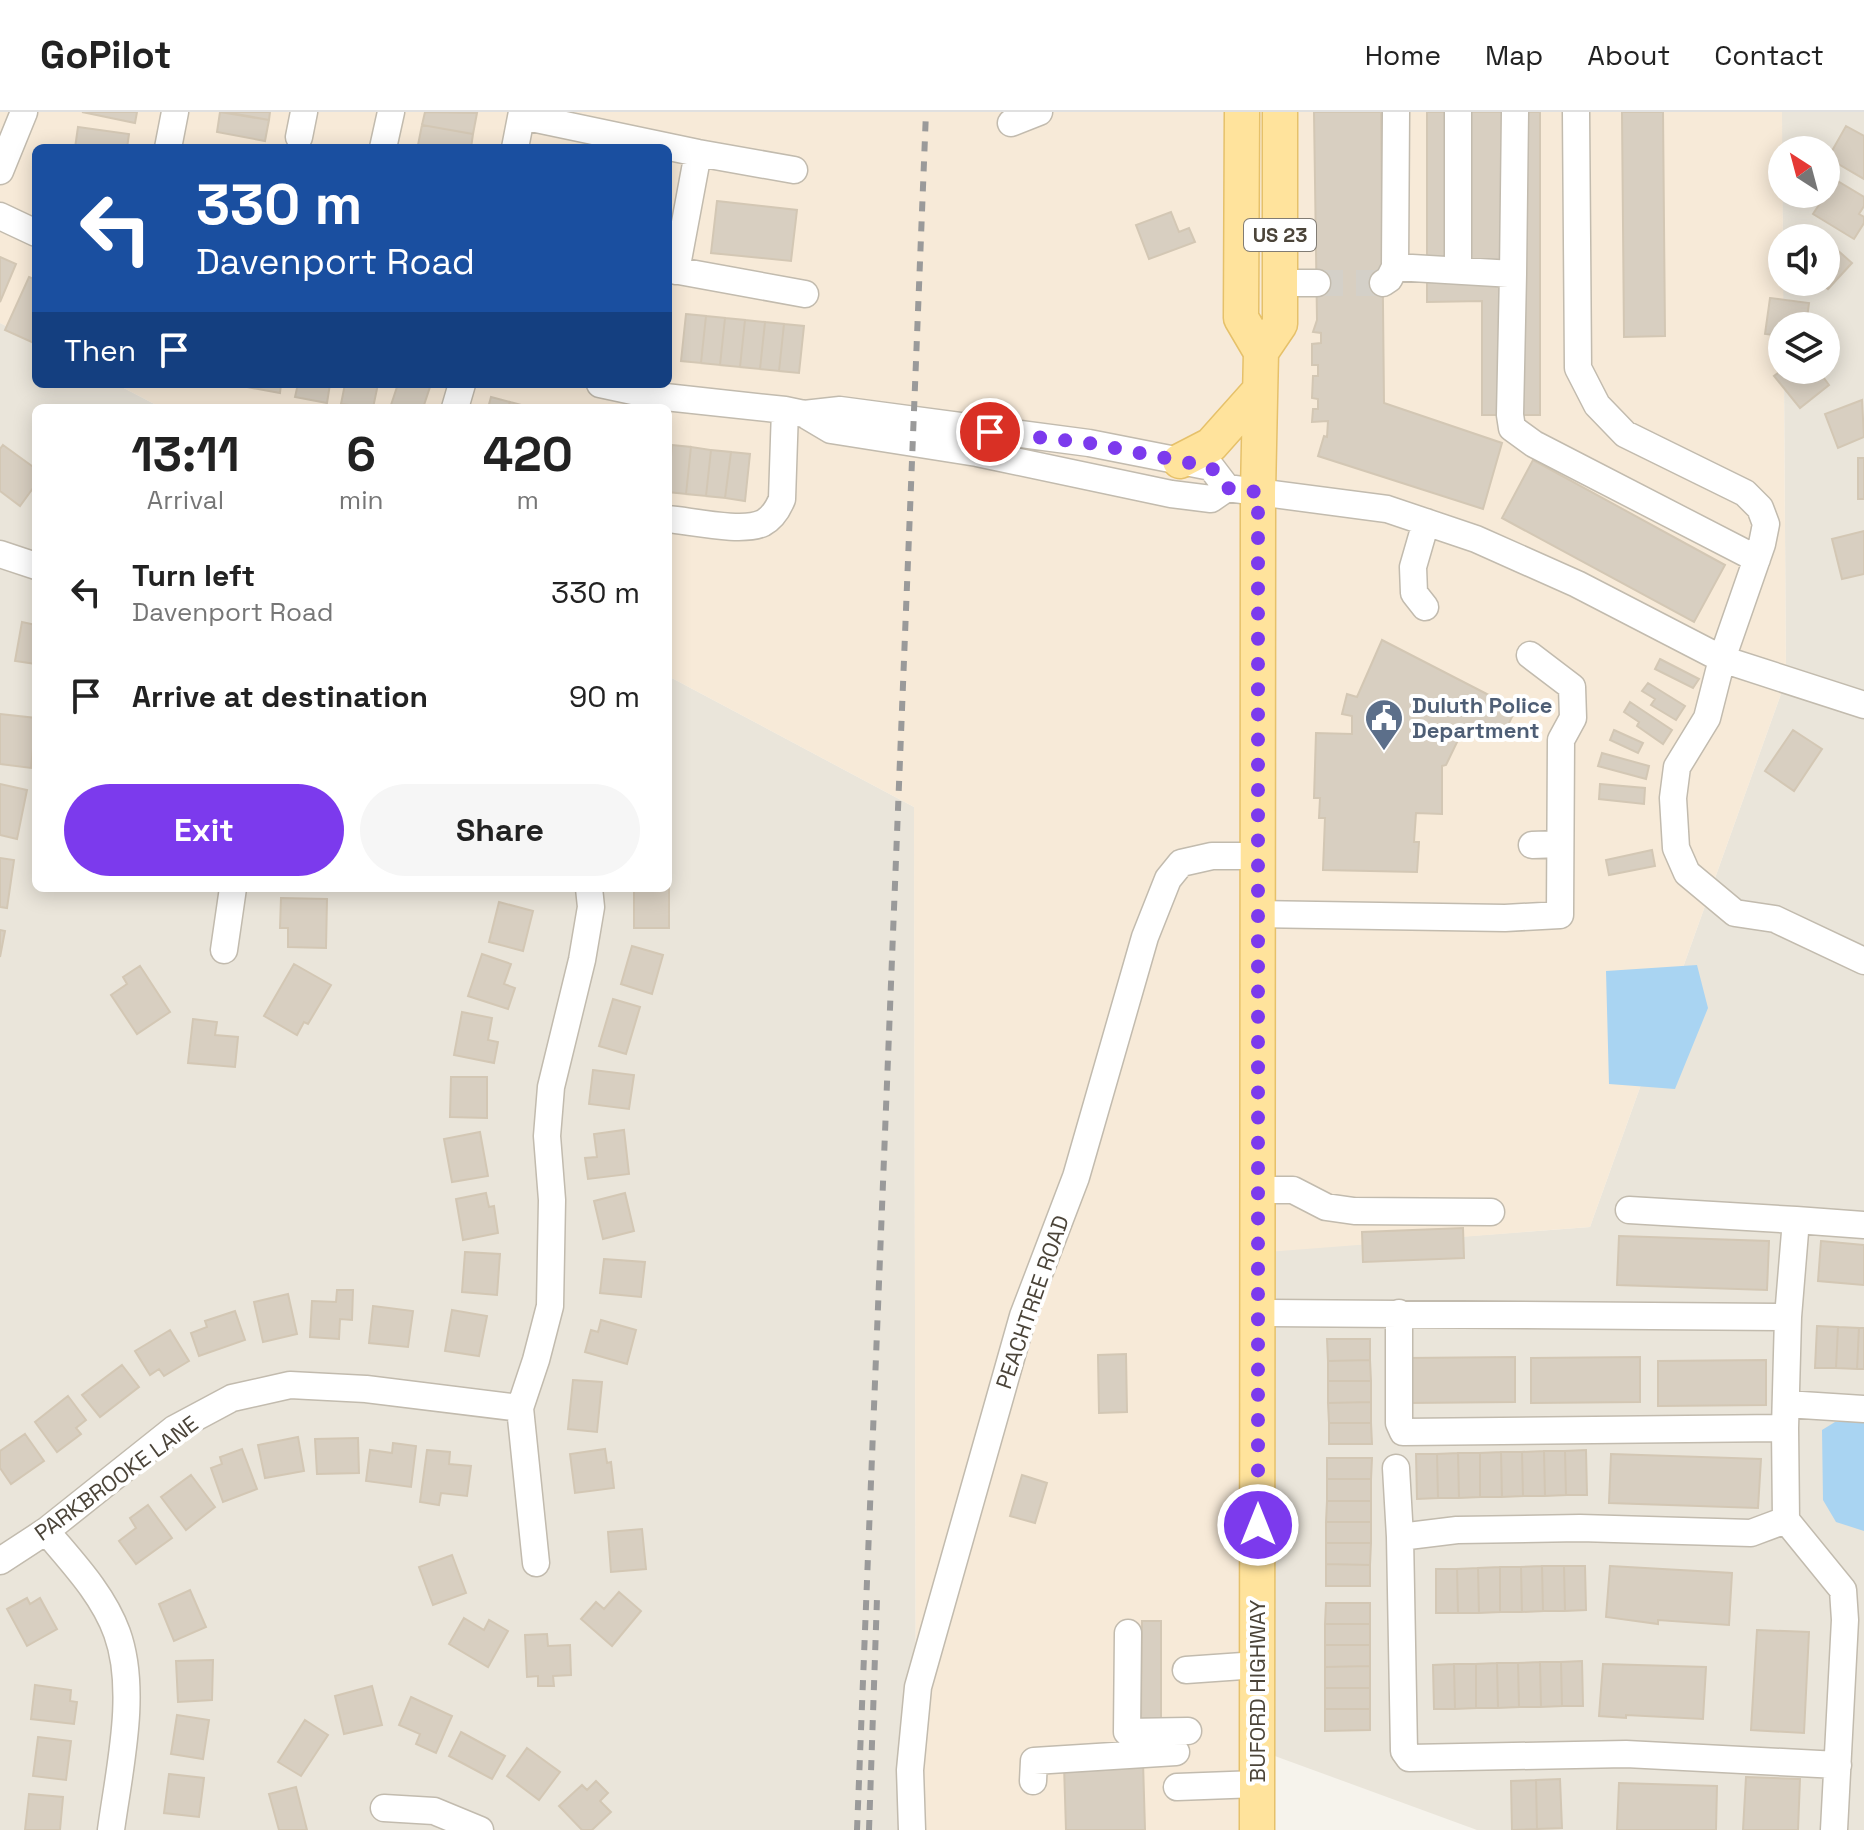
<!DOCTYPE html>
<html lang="en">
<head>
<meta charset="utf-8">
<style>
	:root { --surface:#fff; --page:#f6f6f6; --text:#222; --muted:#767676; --line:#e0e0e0; --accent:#7c3aed }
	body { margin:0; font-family:"Space Grotesk",sans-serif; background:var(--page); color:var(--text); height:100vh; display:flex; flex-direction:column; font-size:30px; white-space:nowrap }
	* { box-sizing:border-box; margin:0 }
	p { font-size:26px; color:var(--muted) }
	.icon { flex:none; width:44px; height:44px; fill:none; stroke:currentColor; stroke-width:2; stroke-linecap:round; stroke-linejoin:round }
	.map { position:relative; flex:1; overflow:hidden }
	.drawer { position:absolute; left:32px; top:292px; width:640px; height:488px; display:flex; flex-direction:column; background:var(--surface); border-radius:12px; box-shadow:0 4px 20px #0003 }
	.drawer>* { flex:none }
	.banner { position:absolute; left:32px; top:32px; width:640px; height:244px; border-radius:12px; box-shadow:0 4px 20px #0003; background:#1a4fa0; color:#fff; overflow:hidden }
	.needle { width:52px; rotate:324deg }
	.tools { position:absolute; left:1768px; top:24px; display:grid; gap:16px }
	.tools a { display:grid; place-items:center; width:72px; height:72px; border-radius:50%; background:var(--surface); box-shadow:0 4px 20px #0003; font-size:40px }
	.pin { position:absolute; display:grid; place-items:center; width:68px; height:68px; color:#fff; margin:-34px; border:4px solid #fff; border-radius:50%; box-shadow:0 2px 8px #0007 }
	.me { position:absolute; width:88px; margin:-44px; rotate:0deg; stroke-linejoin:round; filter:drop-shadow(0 0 6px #0008) }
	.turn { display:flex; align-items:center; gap:28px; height:168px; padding:0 32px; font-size:36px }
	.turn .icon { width:104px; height:104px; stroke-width:2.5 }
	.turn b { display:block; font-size:56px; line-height:68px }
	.then { display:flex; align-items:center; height:76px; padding:0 32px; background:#0003; gap:16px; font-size:30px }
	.eta { display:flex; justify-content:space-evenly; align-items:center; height:136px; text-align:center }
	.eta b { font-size:48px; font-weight:700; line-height:56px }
	.action { display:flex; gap:16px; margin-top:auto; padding:16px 32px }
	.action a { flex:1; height:92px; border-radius:48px; background:var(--accent); color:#fff; font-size:32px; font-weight:700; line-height:92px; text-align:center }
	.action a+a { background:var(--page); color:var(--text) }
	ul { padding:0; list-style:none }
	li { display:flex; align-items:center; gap:24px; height:104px; padding:0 32px }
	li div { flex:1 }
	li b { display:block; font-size:30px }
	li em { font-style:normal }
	header { display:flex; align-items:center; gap:48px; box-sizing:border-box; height:112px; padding:0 40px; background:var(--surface); border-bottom:2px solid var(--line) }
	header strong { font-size:38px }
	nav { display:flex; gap:44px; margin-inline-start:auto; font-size:28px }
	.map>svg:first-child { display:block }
	.residential { fill:#eae5da }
	.commercial { fill:#f7ead8 }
	.water { fill:#a9d4f2 }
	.building { fill:#d8cfc1; stroke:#d3c7b4; stroke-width:2 }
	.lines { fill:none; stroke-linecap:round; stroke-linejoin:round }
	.minor-tunnel { stroke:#d4d0c8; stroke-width:26; stroke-dasharray:26 13; stroke-linecap:butt }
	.minor-casing { stroke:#c2bbae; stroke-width:29 }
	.major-casing { stroke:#e6c16a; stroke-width:37 }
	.minor { stroke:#fff; stroke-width:26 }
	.major { stroke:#ffe39c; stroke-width:34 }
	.rail { stroke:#9a9a9a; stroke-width:6; stroke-dasharray:10 10; stroke-linecap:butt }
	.route { stroke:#7c3aed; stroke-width:14; stroke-dasharray:0 25.2 }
	.labels { text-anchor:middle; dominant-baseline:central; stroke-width:8; stroke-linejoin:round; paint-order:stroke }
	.shield { fill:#fff; stroke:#817c74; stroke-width:2 }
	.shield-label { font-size:20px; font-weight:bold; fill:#4b4439 }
	.service-label { font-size:22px; font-weight:bold; fill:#4e5e75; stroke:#fff; text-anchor:start }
	.street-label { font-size:22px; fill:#4b4439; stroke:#fff }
</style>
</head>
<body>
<header>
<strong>GoPilot</strong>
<nav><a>Home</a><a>Map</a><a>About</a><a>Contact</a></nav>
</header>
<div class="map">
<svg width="1864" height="1718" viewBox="0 0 1864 1718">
	<rect width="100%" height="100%" fill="#f6f3ec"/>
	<path class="residential" d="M1782 0H1864V1718H1477L1264 1640 1255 1140 1590 1115 1786 568 1784 258H1826V214H1783V170H1826V126H1783L1782 82H1826V38H1782V55Z
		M0 211 36 229V272H116L162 296H36V776H668V564L914 695 916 1718H0Z"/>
	<path class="commercial" d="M0 0H1782L1786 568 1590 1115 1255 1141 1263 1718H916L914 695 668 564V296H162L116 272H668V36H36V229L0 211Z"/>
	<path class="water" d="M1697 853 1708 896 1675 977 1609 972 1606 859Z
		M1835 1310H1864V1419L1836 1410 1823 1388 1822 1318Z"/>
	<path class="building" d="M82 0H137L135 11Z
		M220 0 269 8 265 29 217 20Z
		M225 0H270L269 8Z
		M425 0 477 1 473 22 422 13Z
		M1314 0H1381L1384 291 1502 331 1483 397 1318 344 1324 324 1327 325 1328 309 1312 310 1313 297H1318V287L1312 286 1313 264H1318V253H1312V232L1321 231V221L1313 220 1317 208Z
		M1427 0H1540V303H1482V189L1427 190Z
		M1622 0H1663L1665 224 1624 225Z
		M422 13 473 22 471 36H434L418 33Z
		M1846 14 1864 24V67L1828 46Z
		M78 15 129 22 127 36H75Z
		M1826 62 1864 85V94L1859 102 1864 105V111L1854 127 1813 102 1824 85 1819 82H1826Z
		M717 89 797 98 791 149 711 141Z
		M1171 100 1179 120 1189 116 1195 130 1149 147 1136 113Z
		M1826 128 1852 151 1828 177 1820 170H1826Z
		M0 145 16 152 0 190Z
		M29 165 36 168V232L5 218Z
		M1770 186 1809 191 1806 214H1782V224L1765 222Z
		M686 202 706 204 701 251 681 249Z
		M706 204 725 206 720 253 701 251Z
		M725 206 745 208 740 255 720 253Z
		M745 208 765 210 760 257 740 255Z
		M765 210 784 212 779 259 760 257Z
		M784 212 804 214 799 261 779 259Z
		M1782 258H1818L1829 273 1800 296 1774 264Z
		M248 272H281L280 281 247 275Z
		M298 272H330L327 291 295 285Z
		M345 272H378L373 296 341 292Z
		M398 272H431L423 296H390Z
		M491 285 510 290 508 296H488Z
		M1862 288 1864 325 1838 336 1825 302Z
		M510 290 529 295V296H508Z
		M3 333 36 357V372L20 394 0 379V337Z
		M672 333 691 335 686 382 668 380Z
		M691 335 711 338 706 384 686 382Z
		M711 338 731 340 725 386 706 384Z
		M731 340 750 342 745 389 725 386Z
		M1858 346H1864V387H1858Z
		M1533 348 1725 453 1694 510 1502 406Z
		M1864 419V462L1842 467 1832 427Z
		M22 510 36 513V552L15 549Z
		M1382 528 1516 597 1504 621 1485 611 1459 626 1446 653 1442 654V702L1416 701 1414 730H1419L1417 760 1323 758 1325 706H1319L1320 686H1314L1316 621 1352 622V604L1342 602 1347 582 1357 585Z
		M1660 547 1699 567 1693 576 1655 557Z
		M1648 571 1685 594 1676 608 1651 593 1655 587 1642 579Z
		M1630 590 1672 618 1663 632 1637 614 1639 610 1624 600Z
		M0 602 36 606 31 656 0 652Z
		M1614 618 1643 631 1638 641 1610 628Z
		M1793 618 1822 637 1794 679 1765 659Z
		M1602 641 1649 654 1646 667 1598 654Z
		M0 672 27 678 17 727 0 723Z
		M1600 672 1645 676 1644 692 1599 687Z
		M1652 738 1655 754 1609 763 1606 748Z
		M0 746 14 748 7 796 0 795Z
		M634 776H669V816H634Z
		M281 786 327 787 326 836 288 835V816H280Z
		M499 790 533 799 523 839 489 830Z
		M0 818 5 819 0 845Z
		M632 834 663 843 652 882 621 872Z
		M482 842 511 852 504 872 515 876 508 897 468 884Z
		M294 852 331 873 308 912 304 910 297 923 264 904Z
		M140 854 170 900 137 922 111 883 127 872 123 865Z
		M613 887 640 895 626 942 599 934Z
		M462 900 492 906 488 928 498 930 494 951 454 943Z
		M193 907 217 910 215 923 238 925 235 955 188 951Z
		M593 958 634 963 629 997 589 992Z
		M451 965H487V1006L450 1005Z
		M624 1018 629 1062 588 1067 585 1046 597 1045 594 1022Z
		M480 1020 488 1064 452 1070 444 1027Z
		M486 1081 489 1095 494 1094 498 1121 463 1128 456 1087Z
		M625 1081 634 1119 603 1127 594 1089Z
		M1463 1116 1464 1146 1363 1150 1362 1120Z
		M1619 1124 1769 1129 1767 1178 1617 1173Z
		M1821 1129 1864 1133V1173L1818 1169Z
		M465 1140 500 1142 497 1183 462 1180Z
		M604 1147 645 1150 641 1185 600 1181Z
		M337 1178H353L352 1208 340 1207 339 1227 310 1225 312 1189 336 1190Z
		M288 1182 297 1222 263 1230 254 1190Z
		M373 1194 413 1199 408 1235 369 1231Z
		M452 1198 487 1204 479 1244 445 1239Z
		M235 1199 245 1228 199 1244 191 1221 207 1215 205 1209Z
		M601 1208 636 1218 627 1252 585 1240 591 1218 598 1220Z
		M1817 1214 1838 1215 1836 1256H1815Z
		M1838 1215 1859 1216 1857 1257 1836 1256Z
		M1859 1216H1864V1257H1857Z
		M170 1218 189 1249 164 1264 159 1257 150 1263 135 1239Z
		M1327 1227H1370V1248L1328 1249Z
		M1126 1242 1127 1300 1099 1301 1098 1243Z
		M1515 1245V1290L1407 1291V1246Z
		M1640 1245V1290L1531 1291V1246Z
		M1370 1248 1371 1269H1328V1249Z
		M1766 1248V1293L1658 1294V1249Z
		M122 1253 139 1275 100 1305 82 1283Z
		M573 1268 602 1270 597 1320 568 1317Z
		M1328 1269H1371V1290L1328 1291Z
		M68 1284 86 1308 76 1316 81 1322 57 1340 35 1310Z
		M1371 1290V1311H1329L1328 1291Z
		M1329 1311H1371L1372 1332H1329Z
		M25 1322 44 1349 11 1372 0 1356V1339Z
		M298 1325 304 1359 265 1366 258 1333Z
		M358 1326 359 1361 317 1362 315 1327Z
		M393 1331 416 1334 411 1375 366 1369 370 1338 392 1341Z
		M242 1337 257 1377 223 1390 211 1356 222 1352 220 1345Z
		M605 1337 607 1351 611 1350 614 1376 575 1381 570 1342Z
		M427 1338 450 1340 449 1352 471 1354 467 1384 441 1381 439 1393 420 1390Z
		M1586 1338 1587 1383H1566L1565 1339Z
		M1544 1339 1545 1384H1523L1522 1340Z
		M1544 1339H1565L1566 1383 1545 1384Z
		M1501 1340 1502 1385H1480V1341Z
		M1501 1340H1522L1523 1384 1502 1385Z
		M1458 1341 1459 1386H1438L1437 1342Z
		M1458 1341H1480V1385L1459 1386Z
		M1416 1342H1437L1438 1386 1417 1387Z
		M1611 1342 1761 1347 1758 1396 1609 1391Z
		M1327 1346H1372L1371 1367H1327Z
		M191 1363 215 1395 186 1418 161 1385Z
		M1022 1363 1047 1371 1035 1411 1010 1404Z
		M1327 1367H1371V1389H1327Z
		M1327 1389H1371V1410H1326Z
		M148 1393 172 1426 136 1452 119 1429 136 1416 130 1406Z
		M1326 1410H1371V1431H1326Z
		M642 1417 646 1457 611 1460 608 1420Z
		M1326 1431H1371L1370 1453 1326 1452Z
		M452 1443 466 1481 433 1493 419 1455Z
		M1326 1452 1370 1453V1474H1326Z
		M1542 1454 1543 1499 1522 1500 1521 1455Z
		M1542 1454H1564L1565 1499H1543Z
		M1564 1454H1585L1586 1498 1565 1499Z
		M1610 1454 1732 1461 1729 1513 1658 1508V1512L1606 1505Z
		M1500 1455V1500L1479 1501 1478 1456Z
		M1500 1455H1521L1522 1500H1500Z
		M1478 1456 1479 1501H1458L1457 1457Z
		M1436 1457H1457L1458 1501H1436Z
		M190 1478 206 1515 174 1529 159 1492Z
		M619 1480 641 1499 612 1534 581 1507 596 1490 604 1497Z
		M27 1486 30 1492 40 1486 57 1517 27 1534 7 1497Z
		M1326 1491H1370V1512H1325Z
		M464 1506 484 1518 489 1508 508 1519 488 1555 449 1532Z
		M1142 1509H1161V1612H1141Z
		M1325 1512H1370V1533H1325Z
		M1757 1518 1809 1520 1804 1621 1751 1618Z
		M547 1522 548 1534 570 1533 571 1563 553 1564 554 1574H538V1564L527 1565 525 1523Z
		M1325 1533H1370V1554L1325 1555Z
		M213 1548 212 1588 178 1590 176 1549Z
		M1582 1549 1583 1594H1562L1561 1550Z
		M1540 1550 1541 1595H1519L1518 1551Z
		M1540 1550H1561L1562 1594 1541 1595Z
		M1497 1551 1498 1596H1476V1552Z
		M1497 1551H1518L1519 1595 1498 1596Z
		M1454 1552 1455 1597H1434L1433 1553Z
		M1454 1552H1476V1596L1455 1597Z
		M1603 1552 1706 1555 1703 1607 1626 1603V1606L1599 1604Z
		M1370 1554V1576H1325V1555Z
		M35 1573 71 1578 70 1589 77 1590 74 1612 31 1607Z
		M372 1574 382 1613 344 1622 335 1584Z
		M1325 1576H1370V1597H1325Z
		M411 1585 452 1604 436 1641 416 1632 420 1622 399 1613Z
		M1325 1597H1370V1618L1325 1619Z
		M177 1603 209 1608 203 1647 171 1642Z
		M305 1608 328 1623 301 1664 278 1650Z
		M461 1620 505 1644 492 1667 449 1644Z
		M38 1625 71 1629 66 1668 33 1664Z
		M527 1636 560 1660 539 1688 507 1664Z
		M1143 1650 1145 1718H1066L1064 1653Z
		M169 1662 204 1666 199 1705 164 1701Z
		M1746 1665 1800 1667 1798 1718H1743Z
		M1560 1667 1562 1716 1537 1717 1536 1668Z
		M1536 1668 1537 1717 1512 1718 1511 1669Z
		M596 1669 608 1681 600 1689 611 1700 592 1718H582L559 1694 582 1673 587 1678Z
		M1619 1671 1717 1674 1716 1718H1617Z
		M296 1675 307 1718H279L269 1682Z
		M29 1682 63 1685 60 1718H25Z"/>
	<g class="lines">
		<path class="minor-tunnel" d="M1317 171H1383"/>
		<g class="minor-casing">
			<path id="minor" d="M1458 0V158
				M1576 0 1578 256 1597 293 1625 322 1745 381 1760 396 1766 412 1762 432 1722 547 1707 606 1677 655 1673 686 1676 736 1687 761 1735 801 1775 807 1864 849
				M522 4 698 41 794 58
				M1011 11 1039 0
				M299 25 304 0
				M168 36 175 0
				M383 36 391 0
				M515 36 522 0
				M0 59 24 0
				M0 104 36 121
				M1395 155 1513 162 1515 0
				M668 157 805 182
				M676 159 698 41
				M1513 162 1510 303 1512 316 1534 332 1757 447
				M1280 171H1317
				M1383 171 1389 167 1395 155 1396 0
				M600 272 656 284 785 298 804 302 831 318 977 341 1171 382 1211 387 1227 376
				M455 296 462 272
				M804 302 840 298 1089 331 1211 355 1227 376 1387 397 1476 427 1577 472 1722 547 1864 593
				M668 407C691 409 743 421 763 411 772 406 778 397 782 387L785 298
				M0 442 36 454
				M1425 495 1414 481 1413 455 1426 410
				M1532 733 1560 732
				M1259 802 1505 806 1560 803 1561 628 1573 606 1572 575 1530 543
				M224 838 233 776
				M1258 1078H1293L1326 1095 1354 1099 1491 1100
				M1629 1098 1796 1108 1788 1205
				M1796 1108 1864 1113
				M1258 1201 1788 1205 1785 1316 1786 1408 1843 1478 1845 1508 1834 1718
				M1399 1201V1311L1403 1320 1785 1316
				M1786 1292 1864 1297
				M1396 1356 1400 1425
				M1786 1408 1751 1421 1580 1416 1457 1418 1400 1425 1404 1639 1409 1646 1626 1642 1838 1653
				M46 1419C72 1450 103 1482 117 1521 138 1579 119 1658 111 1718
				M0 1449 46 1419 174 1317 232 1286 290 1273 366 1277 520 1296
				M536 1451 520 1296 536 1248 550 1194 552 1088 547 1024 551 975 582 848 591 795 589 776
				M1128 1521 1127 1620 1188 1619
				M1186 1558 1257 1553
				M1033 1669 1034 1649 1176 1640
				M1177 1675 1257 1672
				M384 1696 434 1699 480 1718
				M912 1718 910 1658 918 1575 1023 1204 1076 1065 1145 825 1168 767 1181 751 1212 744H1259"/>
		</g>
		<g class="major-casing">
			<path id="major" d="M1242 0 1241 206 1261 240
				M1180 349 1211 333 1260 278
				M1257 1718 1258 380 1261 240 1280 212V0"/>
		</g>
		<use href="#minor" class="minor"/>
		<use href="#major" class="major"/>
		<path class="rail" d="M857 1718 926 0
			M869 1718 877 1486"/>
	</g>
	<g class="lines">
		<path class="route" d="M990 320 1089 331 1211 355 1227 376 1258 380V1413"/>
	</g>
	<defs>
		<g id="civic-pin" transform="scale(2)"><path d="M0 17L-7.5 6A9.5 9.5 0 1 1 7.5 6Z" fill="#5c6f8a" stroke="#fff"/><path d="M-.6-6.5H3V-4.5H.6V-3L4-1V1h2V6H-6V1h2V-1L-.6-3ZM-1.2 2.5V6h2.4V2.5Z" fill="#fff"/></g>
	</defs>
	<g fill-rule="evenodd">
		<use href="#civic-pin" x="1384" y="606"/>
	</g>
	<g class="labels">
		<rect class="shield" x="1244" y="107" width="72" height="32" rx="6"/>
		<g class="shield-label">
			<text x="1280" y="123">US 23</text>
		</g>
		<g class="service-label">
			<text x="1412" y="593">Duluth Police<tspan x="1412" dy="25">Department</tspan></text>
		</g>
		<g class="street-label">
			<text transform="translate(1032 1190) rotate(-71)">PEACHTREE ROAD</text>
			<text transform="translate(116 1366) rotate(-36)">PARKBROOKE LANE</text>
			<text transform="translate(1257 1579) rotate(-90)">BUFORD HIGHWAY</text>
		</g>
	</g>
</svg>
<div class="tools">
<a><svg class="needle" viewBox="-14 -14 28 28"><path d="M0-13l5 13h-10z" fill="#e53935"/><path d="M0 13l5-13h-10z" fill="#767676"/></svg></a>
<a><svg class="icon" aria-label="sound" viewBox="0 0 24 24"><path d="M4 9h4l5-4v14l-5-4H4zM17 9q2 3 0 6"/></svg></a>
<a><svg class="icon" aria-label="layers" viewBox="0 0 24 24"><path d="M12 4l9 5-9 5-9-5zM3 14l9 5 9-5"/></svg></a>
</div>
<div class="pin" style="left:990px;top:320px;background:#d93025"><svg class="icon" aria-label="arrive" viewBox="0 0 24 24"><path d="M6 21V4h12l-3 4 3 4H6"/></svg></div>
<svg class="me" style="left:1258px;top:1413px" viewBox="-20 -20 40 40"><circle r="17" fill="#7c3aed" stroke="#fff" stroke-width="3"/><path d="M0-11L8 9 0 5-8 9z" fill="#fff"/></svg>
<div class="banner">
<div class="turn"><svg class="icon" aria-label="left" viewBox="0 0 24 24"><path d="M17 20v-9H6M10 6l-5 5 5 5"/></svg><div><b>330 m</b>Davenport Road</div></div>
<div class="then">Then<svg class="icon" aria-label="arrive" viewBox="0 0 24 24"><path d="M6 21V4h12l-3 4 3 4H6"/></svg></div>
</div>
<section class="drawer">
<div class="eta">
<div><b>13:11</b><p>Arrival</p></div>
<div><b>6</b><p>min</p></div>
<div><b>420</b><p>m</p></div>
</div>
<ul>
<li><svg class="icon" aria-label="left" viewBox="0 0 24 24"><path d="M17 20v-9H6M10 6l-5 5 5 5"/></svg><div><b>Turn left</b><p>Davenport Road</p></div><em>330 m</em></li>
<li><svg class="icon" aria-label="arrive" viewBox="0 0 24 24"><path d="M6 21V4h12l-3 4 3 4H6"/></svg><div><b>Arrive at destination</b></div><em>90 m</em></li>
</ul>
<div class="action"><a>Exit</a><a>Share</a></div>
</section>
</div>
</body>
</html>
